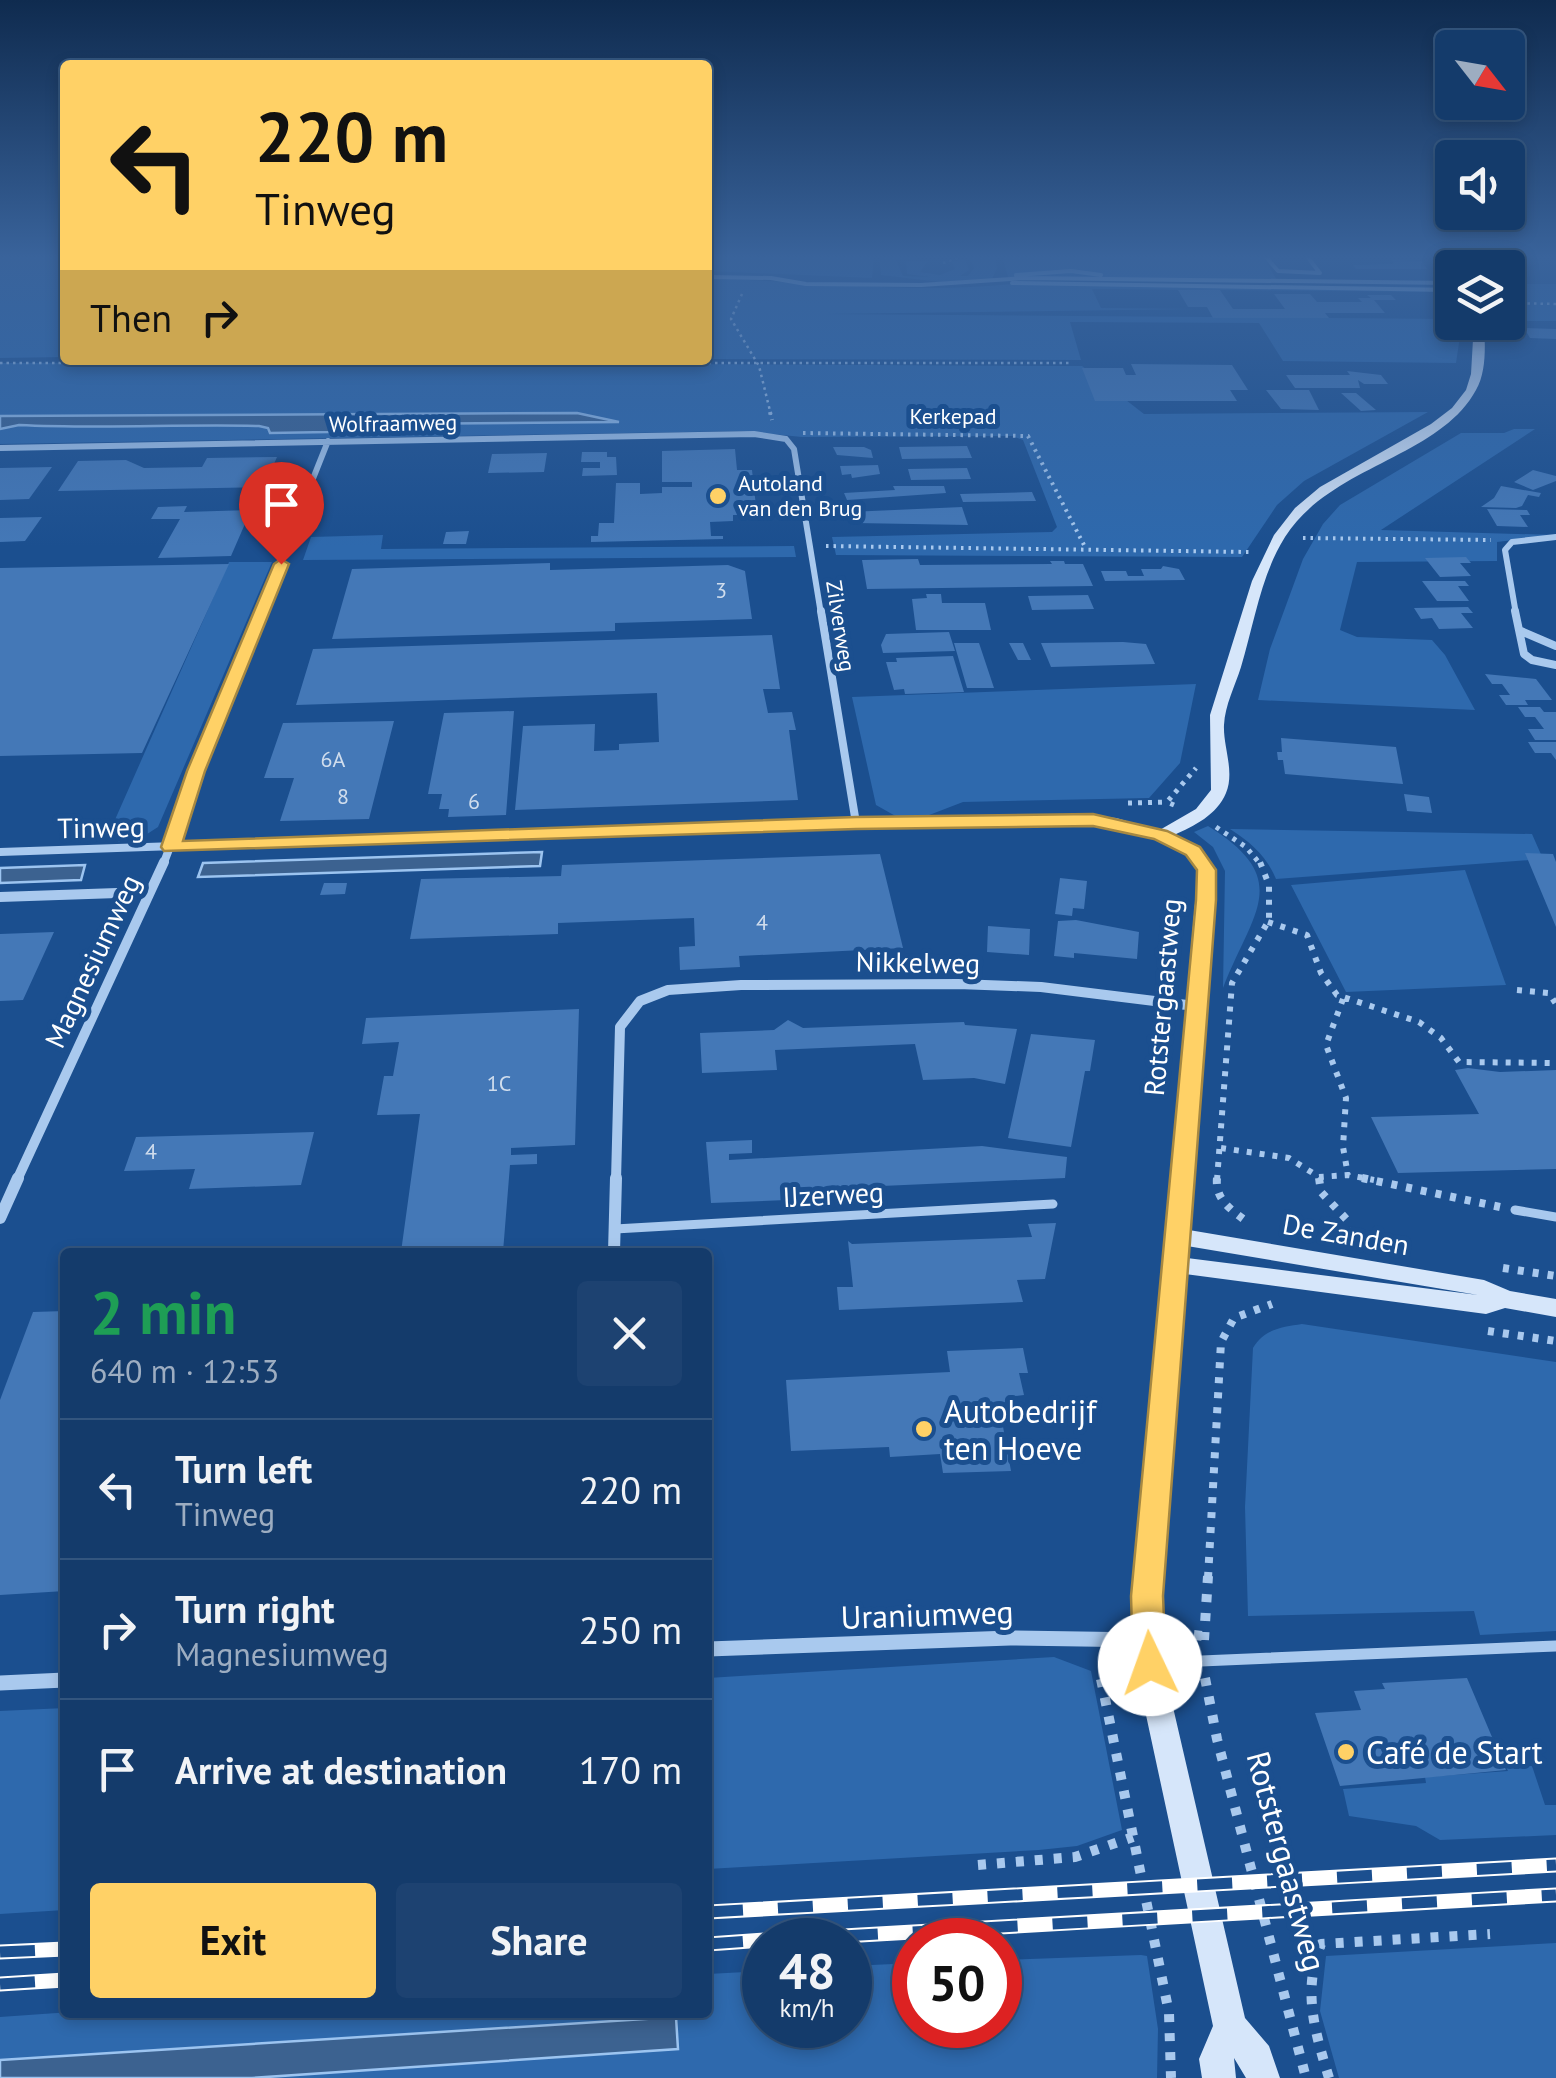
<!DOCTYPE html>
<html lang="en">
<head>
<meta charset="utf-8">
<style>
	:root { --surface:#143b6b; --page:#1d4271; --text:#f1f3f6; --muted:#9dadc1; --line:#33557e; --accent:#ffd166 }
	body { margin:0; font-family:"PT Sans",sans-serif; background:var(--page); color:var(--text); height:100vh; display:flex; flex-direction:column; font-size:38px; white-space:nowrap }
	* { box-sizing:border-box; margin:0 }
	p { font-size:32px; color:var(--muted) }
	.icon { flex:none; width:55px; height:55px; fill:none; stroke:currentColor; stroke-width:2; stroke-linecap:round; stroke-linejoin:round }
	.map { position:relative; flex:1; overflow:hidden }
	.side { position:absolute; left:60px; top:1248px; width:652px; height:770px; display:flex; flex-direction:column; background:var(--surface); border-radius:10px; box-shadow:0 5px 15px #0003,0 0 0 2px var(--line) }
	.side>* { flex:none }
	.top-card { position:absolute; left:60px; top:60px; width:652px; height:305px; border-radius:10px; box-shadow:0 5px 15px #0003,0 0 0 2px var(--line); background:#ffd166; color:#111; overflow:hidden }
	.needle { width:65px; rotate:121deg }
	.tools { position:absolute; left:1435px; top:30px; display:grid; gap:20px }
	.tools a { display:grid; place-items:center; width:90px; height:90px; border-radius:10px; background:var(--surface); box-shadow:0 5px 15px #0003,0 0 0 2px var(--line); font-size:50px }
	.speed { position:absolute; left:742px; top:1918px; display:flex; gap:20px; font-size:50px; font-weight:700; text-align:center }
	.speed>* { display:grid; place-content:center; width:130px; height:130px; border-radius:50%; background:var(--surface); box-shadow:0 5px 15px #0003,0 0 0 2px var(--line); line-height:1 }
	.speed small { font-size:25px; font-weight:400 }
	.speed .limit { border:15px solid #d22; background:#fff; color:#111 }
	.pin { position:absolute; display:grid; place-items:center; width:85px; height:85px; color:#fff; margin:-102px -42px; border-radius:50% 50% 50% 0; rotate:-45deg; box-shadow:0 0 10px #0007 }
	.pin .icon { rotate:45deg }
	.me { position:absolute; width:110px; margin:-55px; rotate:357deg; stroke-linejoin:round; filter:drop-shadow(0 0 8px #0008) }
	.turn { display:flex; align-items:center; gap:35px; height:210px; padding:0 30px; font-size:45px }
	.turn .icon { width:130px; height:130px; stroke-width:2.5 }
	.turn b { display:block; font-size:70px; line-height:85px }
	.then { display:flex; align-items:center; height:95px; padding:0 30px; background:#0003; gap:20px; font-size:38px }
	.round { display:grid; place-items:center; flex:none; width:105px; height:105px; border-radius:10px; background:var(--page) }
	.overview { display:flex; align-items:center; justify-content:space-between; height:170px; padding:0 30px }
	h1 { font-size:60px; font-weight:600; line-height:75px; color:#1e9e55 }
	.button { display:flex; gap:20px; margin-top:auto; padding:20px 30px }
	.button a { flex:1; height:115px; border-radius:10px; background:var(--accent); color:#111; font-size:40px; font-weight:600; line-height:115px; text-align:center }
	.button a+a { background:var(--page); color:var(--text) }
	ul { padding:0; list-style:none }
	li { display:flex; align-items:center; gap:30px; height:140px; padding:0 30px; border-top:2px solid var(--line) }
	li div { flex:1 }
	li b { display:block; font-size:38px }
	li em { font-style:normal }
	.map>svg:first-child { display:block }
	.green { fill:#2e69ad }
	.water { fill:#3c6290; stroke:#9cc4f0; stroke-width:2.5 }
	.building { fill:#4478b7 }
	.lines { fill:none; stroke-linecap:round; stroke-linejoin:round }
	.path-far5 { stroke:#a9c9ee; stroke-width:2.5; stroke-dasharray:2.5 4; stroke-linecap:butt }
	.path-far4 { stroke:#a9c9ee; stroke-width:4; stroke-dasharray:2.5 5; stroke-linecap:butt }
	.path-far3 { stroke:#a9c9ee; stroke-width:5; stroke-dasharray:4 6; stroke-linecap:butt }
	.path-far2 { stroke:#a9c9ee; stroke-width:6; stroke-dasharray:5 8; stroke-linecap:butt }
	.path-far1 { stroke:#a9c9ee; stroke-width:8; stroke-dasharray:6 9; stroke-linecap:butt }
	.path { stroke:#a9c9ee; stroke-width:10; stroke-dasharray:8 11; stroke-linecap:butt }
	.lane-far2 { stroke:#a9c9ee; stroke-width:4 }
	.lane-far1 { stroke:#a9c9ee; stroke-width:9 }
	.lane { stroke:#a9c9ee; stroke-width:11 }
	.street-far4 { stroke:#a9c9ee; stroke-width:6 }
	.street-far3 { stroke:#a9c9ee; stroke-width:8 }
	.street-far2 { stroke:#a9c9ee; stroke-width:10 }
	.street-far1 { stroke:#a9c9ee; stroke-width:12 }
	.street { stroke:#a9c9ee; stroke-width:15 }
	.secondary { fill:#d6e6fa; fill-rule:evenodd }
	.rail-casing { stroke:#fff; stroke-width:15 }
	.rail { stroke:#1b4f8f; stroke-width:11; stroke-dasharray:35; stroke-linecap:butt }
	.route { fill:#ffd166; stroke:#a68842; stroke-width:2.5 }
	.poi-dot { fill:#ffd166; stroke:#1b4f8f; stroke-width:4 }
	.labels { text-anchor:middle; dominant-baseline:central; stroke-width:10; stroke-linejoin:round; paint-order:stroke }
	.far-street-label { font-size:22px; fill:#fff; stroke:#1b4f8f }
	.far-poi-label { font-size:22px; fill:#fff; stroke:#1b4f8f; text-anchor:start }
	.number-label { font-size:22px; fill:#d0dded }
	.street-label { font-size:28px; fill:#fff; stroke:#1b4f8f }
	.near-poi-label { font-size:32px; fill:#fff; stroke:#1b4f8f; text-anchor:start }
	.near-street-label { font-size:32px; fill:#fff; stroke:#1b4f8f }
</style>
</head>
<body>
<div class="map">
<svg width="1556" height="2078" viewBox="0 0 1556 2078">
	<rect width="100%" height="100%" fill="#1b4f8f"/>
	<path class="green" d="M0 256H65V357L0 358Z
		M708 256H874L872 278 708 271Z
		M879 256H951L896 260 903 276 930 277 907 274 906 261H928L920 272 940 275 955 269 952 262 965 259 969 270 960 276H968L974 268 969 257 995 256 997 268 992 279 940 282 881 275Z
		M1002 256H1263L1277 280 1008 277Z
		M708 279C809 280 910 295 1012 284L1452 287V292L1092 289 1101 308 1198 309 828 314 1452 319V322L1462 323 1456 363 1283 361 1259 323 1070 322 1081 360 708 359Z
		M1508 284H1556V321H1508Z
		M252 362 1082 366 1144 414 1428 412 1304 481 1277 505 1242 557 836 555 832 537 1052 532 1057 527 1023 440 1012 436 802 437 742 431 0 444V429L19 425 141 427 170 422 344 431 384 424 613 421 532 413 0 416V363Z
		M1514 429H1535L1381 530 1556 535 1497 542V561L1357 562 1340 630 1357 637 1432 640 1445 655 1475 710 1258 700 1270 649 1303 559 1323 524 1340 505 1461 433H1504Z
		M383 535 381 549 794 546 796 557 303 560 311 537Z
		M229 562H272L158 827 144 836 119 842 110 831Z
		M1196 684 1180 763 1149 798 963 802 924 817 899 818 876 805 852 697Z
		M1208 826C1295 880 1252 912 1223 988L1225 871 1213 847 1194 832Z
		M1230 829 1532 834 1543 859 1276 879C1266 855 1251 843 1230 829Z
		M1465 870 1506 985 1346 992 1291 885Z
		M1302 1324 1556 1362V1631L1480 1635 1474 1611 1248 1616 1245 1507 1253 1348C1264 1329 1282 1327 1302 1324Z
		M1054 1657 1091 1671 1122 1830 1077 1846 1039 1850 708 1869V1678Z
		M65 1708V1910L0 1914V1711Z
		M1532 1766 1545 1805H1556V1835L1440 1840 1416 1826 1349 1816 1343 1789 1426 1783 1425 1777 1508 1771 1506 1767Z
		M1556 1943V2078H1339L1320 2011 1326 1956Z
		M1141 1955 1147 1956 1158 2029 1157 2078H252L678 2049 676 2017 0 2060V2017L71 2012H708V1974L765 1971V2025H850V1966L915 1963V2025H1000V1960Z"/>
	<path class="water" d="M577 413 619 422 385 424 329 432 270 433 268 428 259 426C179 424 100 429 19 425L0 429V416Z
		M542 852 540 866 198 877 203 863Z
		M85 865 81 880 0 883V868Z
		M676 2017 678 2049 252 2078H0V2060Z"/>
	<path class="building" d="M1392 260 1422 261 1427 269H1356L1353 265 1394 264Z
		M1178 290H1220L1233 309H1285L1274 294H1310L1317 302H1362L1358 298H1371L1367 295H1391L1396 300H1374L1385 313H1325L1329 318H1213L1207 307H1188Z
		M1524 328 1556 329V339L1530 338Z
		M1131 364 1232 365 1248 390H1230L1237 401H1095L1082 368H1123L1126 375H1136Z
		M1347 371 1381 375 1388 384H1364L1358 380 1360 388H1295L1286 375H1350Z
		M1266 390H1309L1319 410 1281 409Z
		M1341 393H1356L1376 410 1361 411Z
		M967 446 972 458 902 459 899 447Z
		M833 447H864L871 450 873 458 837 455Z
		M735 449 737 470H752L757 515H733V521L710 522 711 536H723V539L591 542V536H598L599 523H614L616 483H640V494L662 493V487H692V482H662V451Z
		M582 452H607V457H616L617 475 582 476 583 468H600V462H581Z
		M547 453 544 472 488 473 492 454Z
		M277 457 264 487 58 491 78 461 126 460 144 468 202 467 207 458Z
		M878 465 880 474 852 478 851 474 842 475 840 466Z
		M52 467 29 499 0 500V468Z
		M967 468 971 479 911 480 908 469Z
		M1533 470 1556 476V481L1533 490 1514 482Z
		M893 486H944L946 493 847 500 844 493 895 490Z
		M1501 486 1541 493 1539 497 1528 495 1522 506 1516 508 1481 507 1494 498Z
		M1032 492 1036 501 963 502 960 494Z
		M187 506 184 512 251 510 231 556 158 558 180 519H151L158 507Z
		M962 507 968 525 856 523 849 512Z
		M1487 509 1527 510 1530 515H1520L1528 527 1497 526Z
		M42 517 25 541 0 542V518Z
		M469 531 466 544H443L446 532Z
		M1466 557 1471 563H1460L1471 576 1440 577 1425 558Z
		M918 559 920 565 1052 564 1050 561H1064L1065 564H1083L1093 586 867 589 862 560Z
		M550 563V570L728 565 745 571 752 619 615 623V631L332 639 352 569Z
		M229 564 142 753 0 756V568Z
		M1163 566 1179 569 1185 580 1105 581 1101 571H1126L1128 576H1144L1141 569H1161Z
		M1422 581H1465L1469 586H1458L1469 601H1437Z
		M926 594H941L942 603H985L991 630H916L912 599 927 598Z
		M1088 595 1094 609 1032 610 1028 596Z
		M1468 607 1473 613H1461L1473 628 1439 629 1432 618 1421 619 1414 608Z
		M949 632 955 651 883 653 881 645 886 634Z
		M772 635 780 689H763L768 713 792 712 796 730H789L798 800 515 810 523 726 595 724 594 751 619 750V744L659 742 657 693 296 705 313 649Z
		M1123 642 1146 644 1155 664 1051 667 1041 643Z
		M954 643H979L994 688H967Z
		M1009 643H1023L1031 660H1018Z
		M953 656 964 692 905 694 904 689 894 690 886 662H897L896 658Z
		M1485 674 1536 679 1552 700H1525L1528 705H1506L1499 695H1510L1502 684H1492Z
		M1518 707H1540L1544 712H1556V740H1535L1528 729H1544L1535 717H1525Z
		M514 711 506 815 448 817 449 809H439L442 794H428L444 713Z
		M394 721 369 819 280 821 294 778H264L283 723Z
		M1281 738 1396 747 1403 784 1285 774 1283 760H1278L1277 752H1282Z
		M1528 742H1556V760L1551 753H1535Z
		M1404 794 1429 797 1432 813 1407 811Z
		M1525 853 1553 854 1556 862V927Z
		M880 854 903 948 739 956 740 967 680 970 679 947 695 946 694 918 558 923V934L410 939 421 879 561 876 562 865Z
		M1060 878 1087 881 1084 909 1073 908 1072 916 1055 914Z
		M324 883H347L345 894 320 895Z
		M1076 920 1139 932 1137 959 1074 953V958L1054 956 1058 921Z
		M988 926 1030 929 1029 955 987 952Z
		M54 932 23 1000 0 1001V934Z
		M579 1009 575 1145 511 1148V1155L537 1154V1164L510 1165 503 1252H401L420 1114 377 1115 384 1076H393L399 1042 362 1044 366 1018Z
		M788 1020 803 1028 964 1022 965 1025 1017 1029 1005 1084 974 1078 923 1080 915 1044 775 1050 777 1070 702 1073 700 1033 774 1030Z
		M1031 1034 1095 1040 1090 1071H1085L1071 1147 1008 1138Z
		M1468 1068 1500 1072 1556 1070V1169L1398 1173 1371 1117 1479 1114 1455 1070Z
		M314 1132 301 1185 189 1189 195 1169 124 1171 136 1137Z
		M752 1140V1153L729 1154V1160L982 1146 1067 1157 1065 1178 859 1187 861 1197 711 1203 706 1142Z
		M1056 1223 1045 1279 1017 1280 1023 1302 839 1310 837 1287H853L848 1241 852 1244 1032 1237 1028 1224Z
		M65 1311V1591L0 1595V1400L33 1312Z
		M1023 1348 1028 1373H1019L1024 1395 1015 1396 1020 1420 1002 1421 1011 1471 943 1473 940 1454 890 1457 889 1447 791 1451 786 1380 950 1372 947 1351Z
		M1467 1678 1506 1770 1340 1786 1315 1713 1361 1710 1354 1691 1385 1689 1382 1683Z"/>
	<g class="lines">
		<path class="path-far5" d="M1180 256H1214
			M943 263 964 256
			M742 294 731 319 759 366 771 415
			M1508 303 1556 304
			M0 363H1072"/>
		<path class="path-far4" d="M770 412 772 420
			M803 433 1028 436 1085 547
			M1303 538 1491 540
			M826 546 1249 552"/>
		<path class="path-far3" d="M1128 803 1167 802
			M1174 805 1167 802 1196 768
			M1216 827 1246 847 1261 865"/>
		<path class="path-far2" d="M1268 922 1307 935 1321 973 1337 995 1419 1022 1441 1038 1459 1062 1556 1063
			M1517 990 1549 993 1556 1004
			M1343 999 1326 1045 1346 1098 1343 1147 1348 1175
			M1221 1148 1289 1158 1319 1177 1348 1175 1374 1180
			M1217 1180 1232 983 1269 920V885L1260 862"/>
		<path class="path-far1" d="M1217 1178C1215 1199 1230 1209 1246 1221
			M1319 1178 1321 1192 1348 1221V1242
			M1362 1178 1500 1207
			M1503 1268 1556 1276
			M1488 1331 1556 1341
			M1208 1578 1221 1342 1234 1318 1272 1304"/>
		<path class="path" d="M1175 1633 1203 1636
			M1204 1640 1208 1576
			M1205 1678 1217 1739 1306 2078
			M1101 1679 1169 2013 1171 2078
			M978 1865 1075 1857 1133 1837
			M1329 2078C1315 2032 1302 1991 1321 1944L1490 1934"/>
		<path class="lane-far2" d="M1265 256 1278 271 1320 273
			M1307 256 1319 272
			M1016 275 1071 271 1101 275
			M708 277 771 278 806 284 921 285 1025 278 1452 283
			M1012 283 1452 290"/>
		<path class="lane-far1" d="M1515 1210 1556 1217
			M615 1229 1053 1204"/>
		<path class="lane" d="M1154 1663 1556 1646"/>
		<path class="street-far4" d="M0 448 754 434 786 439 794 449 821 614
			M259 614 328 441
			M1516 614 1505 550 1512 542 1556 537"/>
		<path class="street-far3" d="M821 611 856 823
			M1515 611 1524 654 1532 660 1556 665
			M1521 631 1556 646
			M0 852 856 823 1093 820 1116 822 1160 835
			M163 865 260 611"/>
		<path class="street-far2" d="M0 897 147 892
			M17 1180 164 862
			M616 1180 620 1027 640 1001 668 990 741 985 958 984 1041 987 1195 1006"/>
		<path class="street-far1" d="M0 1218 18 1178
			M614 1252 616 1178"/>
		<path class="street" d="M708 1649 1010 1638 1146 1640
			M0 1683 65 1680"/>
		<path class="secondary" d="M1450 256H1458L1466 268H1457Z
			M1474 322H1484C1485 344 1487 371 1476 390 1439 458 1331 465 1285 537 1261 575 1254 624 1241 667 1235 686 1225 705 1224 725 1223 747 1235 771 1226 793 1217 815 1194 826 1174 835L1199 847 1216 870 1189 1230 1484 1280 1510 1291 1556 1299V1317L1505 1308 1486 1314 1185 1274 1161 1596 1163 1664 1245 2018 1269 2046 1280 2078H1246L1234 2058 1236 2078H1202L1199 2059 1213 2026 1135 1664 1133 1596 1198 870 1187 855 1151 835 1196 809 1211 790 1210 715 1252 581 1274 535 1295 508 1320 487 1431 424 1452 408 1466 390 1471 374ZM1187 1246 1478 1295 1187 1258Z"/>
		<g class="rail-casing">
			<path id="rail" d="M708 1912 1556 1865
				M773 1940 1556 1895
				M708 1944 765 1940
				M0 1952 65 1949
				M0 1984 65 1980"/>
		</g>
		<use href="#rail" class="rail"/>
	</g>
	<linearGradient id="sky" x2="0" y2="1"><stop stop-color="#0f2b4f"/><stop offset="0.47" stop-color="#39639b"/><stop offset="1" stop-color="#39639b" stop-opacity="0"/></linearGradient>
	<rect width="1556" height="547" fill="url(#sky)"/>
	<path class="route" d="M281 559 289 564 205 771 183 841 856 817 1093 814 1167 831 1200 847 1216 870V900L1163 1596 1166 1664 1161 1674 1150 1678 1138 1674 1133 1664 1131 1596 1196 900 1197 870 1186 855 1154 839 1093 826 856 829 164 851 161 847 187 771 274 564Z"/>
	<g class="poi-dot">
		<circle cx="718" cy="496" r="10"/>
		<circle cx="924" cy="1429" r="10"/>
		<circle cx="1346" cy="1752" r="10"/>
	</g>
	<g class="labels">
		<g class="far-street-label">
			<text x="953" y="416">Kerkepad</text>
			<text transform="translate(393 423) rotate(-1)">Wolfraamweg</text>
			<text transform="translate(841 626) rotate(81)">Zilverweg</text>
		</g>
		<g class="far-poi-label">
			<text x="738" y="483">Autoland<tspan x="738" dy="25">van den Brug</tspan></text>
		</g>
		<g class="number-label">
			<text x="721" y="590">3</text>
			<text x="333" y="759">6A</text>
			<text x="343" y="796">8</text>
			<text x="474" y="801">6</text>
			<text x="762" y="922">4</text>
			<text x="499" y="1083">1C</text>
			<text x="151" y="1151">4</text>
		</g>
		<g class="street-label">
			<text transform="translate(101 827) rotate(-1)">Tinweg</text>
			<text transform="translate(92 961) rotate(-65)">Magnesiumweg</text>
			<text transform="translate(918 962) rotate(1)">Nikkelweg</text>
			<text transform="translate(1162 997) rotate(-85)">Rotstergaastweg</text>
			<text transform="translate(833 1194) rotate(-3)">IJzerweg</text>
			<text transform="translate(1346 1234) rotate(10)">De Zanden</text>
		</g>
		<g class="near-poi-label">
			<text x="944" y="1411">Autobedrijf<tspan x="944" dy="37">ten Hoeve</tspan></text>
			<text x="1366" y="1752">Café de Start</text>
		</g>
		<g class="near-street-label">
			<text transform="translate(927 1614) rotate(-2)">Uraniumweg</text>
			<text transform="translate(1287 1861) rotate(75)">Rotstergaastweg</text>
		</g>
	</g>
</svg>
<div class="tools">
<a><svg class="needle" viewBox="-14 -14 28 28"><path d="M0-13l5 13h-10z" fill="#e53935"/><path d="M0 13l5-13h-10z" fill="#9dadc1"/></svg></a>
<a><svg class="icon" aria-label="sound" viewBox="0 0 24 24"><path d="M4 9h4l5-4v14l-5-4H4zM17 9q2 3 0 6"/></svg></a>
<a><svg class="icon" aria-label="layers" viewBox="0 0 24 24"><path d="M12 4l9 5-9 5-9-5zM3 14l9 5 9-5"/></svg></a>
</div>
<div class="speed"><div>48<small>km/h</small></div><div class="limit">50</div></div>
<div class="pin" style="left:281px;top:564px;background:#d93025"><svg class="icon" aria-label="arrive" viewBox="0 0 24 24"><path d="M6 21V4h12l-3 4 3 4H6"/></svg></div>
<svg class="me" style="left:1150px;top:1664px" viewBox="-20 -20 40 40"><circle r="19" fill="#fff"/><path d="M0-13L10 11 0 6-10 11z" fill="#ffd166"/></svg>
<div class="top-card">
<div class="turn"><svg class="icon" aria-label="left" viewBox="0 0 24 24"><path d="M17 20v-9H6M10 6l-5 5 5 5"/></svg><div><b>220 m</b>Tinweg</div></div>
<div class="then">Then<svg class="icon" aria-label="right" viewBox="0 0 24 24"><path d="M7 20v-9h11M14 6l5 5-5 5"/></svg></div>
</div>
<section class="side">
<div class="overview"><div><h1>2 min</h1><p>640 m · 12:53</p></div><a class="round"><svg class="icon" aria-label="close" viewBox="0 0 24 24"><path d="M6 6l12 12M18 6L6 18"/></svg></a></div>
<ul>
<li><svg class="icon" aria-label="left" viewBox="0 0 24 24"><path d="M17 20v-9H6M10 6l-5 5 5 5"/></svg><div><b>Turn left</b><p>Tinweg</p></div><em>220 m</em></li>
<li><svg class="icon" aria-label="right" viewBox="0 0 24 24"><path d="M7 20v-9h11M14 6l5 5-5 5"/></svg><div><b>Turn right</b><p>Magnesiumweg</p></div><em>250 m</em></li>
<li><svg class="icon" aria-label="arrive" viewBox="0 0 24 24"><path d="M6 21V4h12l-3 4 3 4H6"/></svg><div><b>Arrive at destination</b></div><em>170 m</em></li>
</ul>
<div class="button"><a>Exit</a><a>Share</a></div>
</section>
</div>
</body>
</html>
